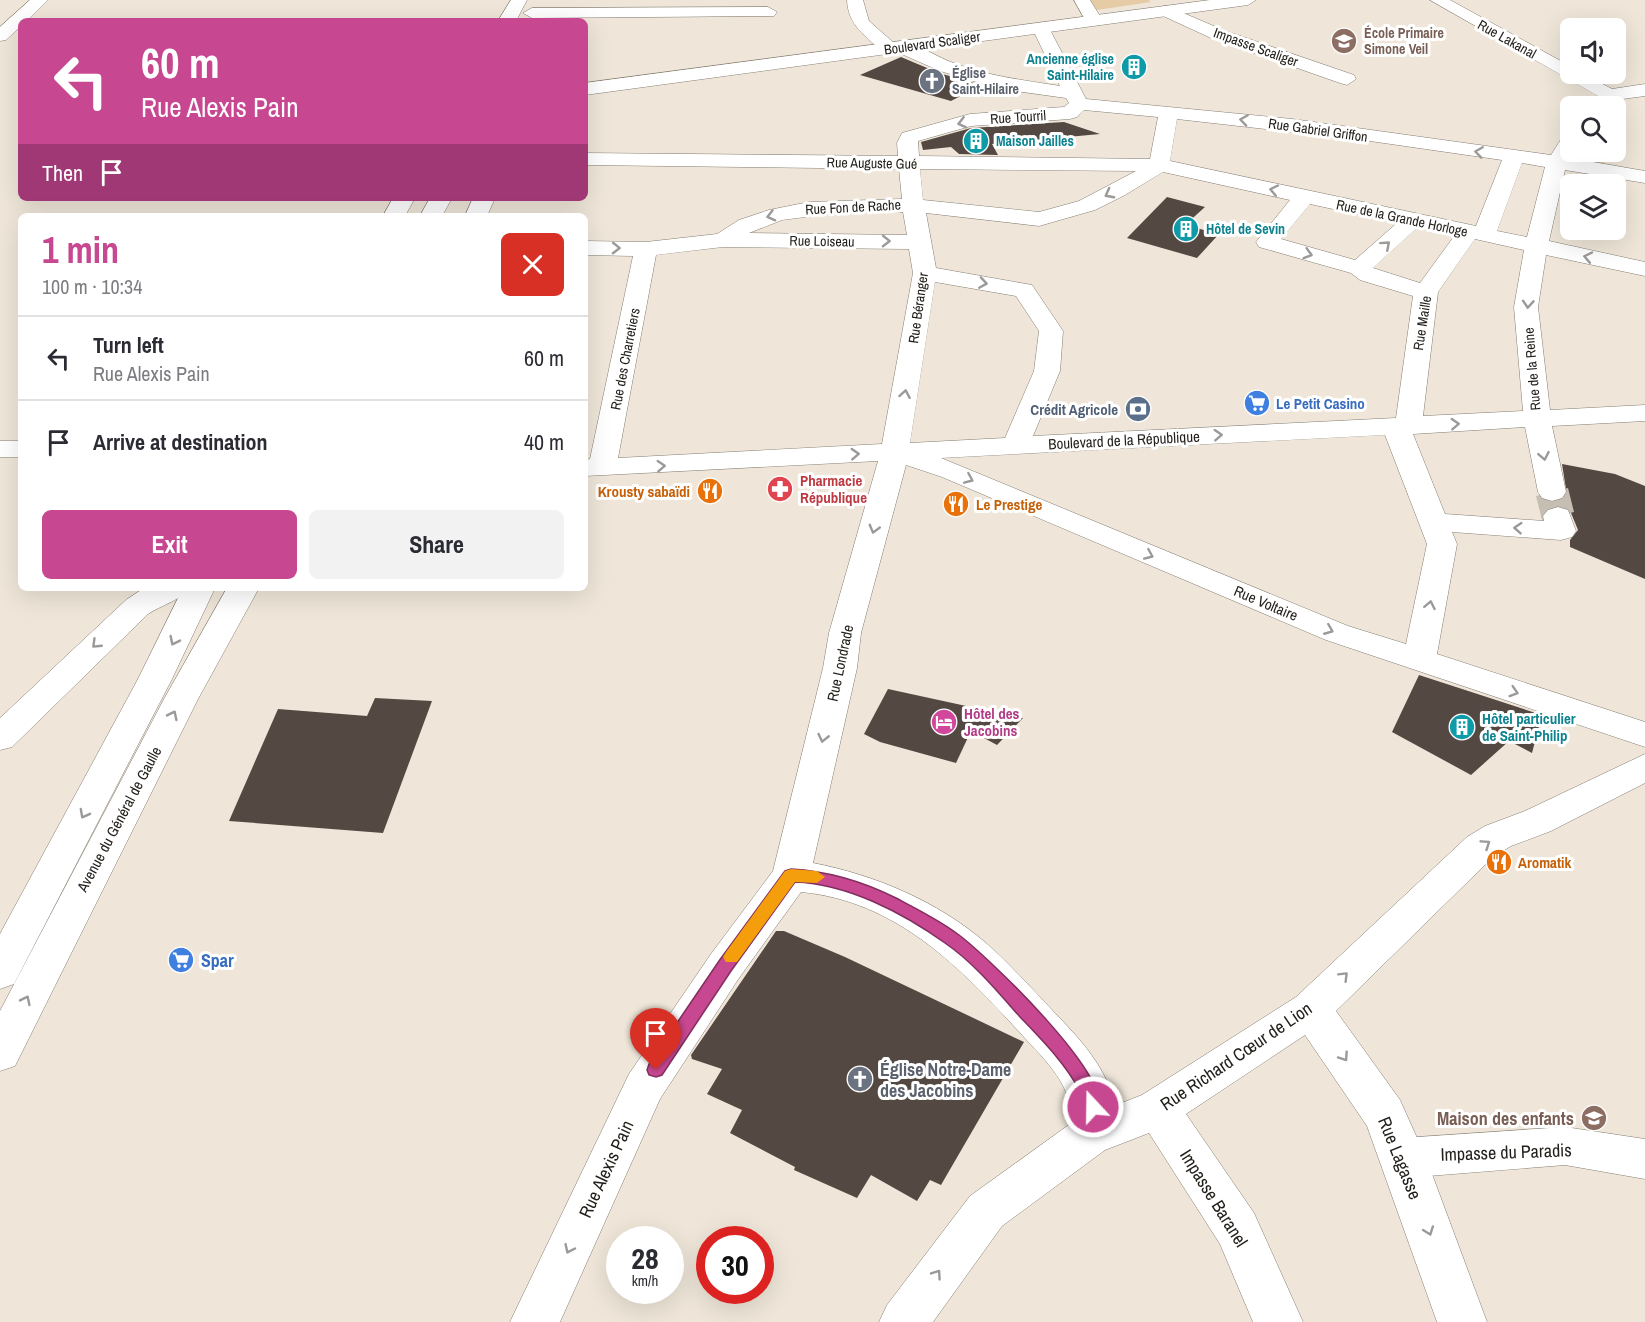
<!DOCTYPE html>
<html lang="en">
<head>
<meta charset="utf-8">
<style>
	:root { --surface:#fff; --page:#f2f2f3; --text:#2b2b33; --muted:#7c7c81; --line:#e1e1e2; --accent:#c74791 }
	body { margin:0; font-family:"Archivo Narrow",sans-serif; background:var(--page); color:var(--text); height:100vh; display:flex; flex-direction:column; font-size:22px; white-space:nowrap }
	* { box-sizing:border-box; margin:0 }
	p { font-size:20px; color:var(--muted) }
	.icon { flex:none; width:33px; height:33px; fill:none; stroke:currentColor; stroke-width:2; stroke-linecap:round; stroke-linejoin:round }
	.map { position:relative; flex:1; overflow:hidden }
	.details { position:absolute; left:18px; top:213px; width:570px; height:378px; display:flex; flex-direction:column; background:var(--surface); border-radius:9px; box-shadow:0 6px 24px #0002 }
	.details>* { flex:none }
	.top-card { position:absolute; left:18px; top:18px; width:570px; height:183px; border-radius:9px; box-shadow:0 6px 24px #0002; background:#c74791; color:#fff; overflow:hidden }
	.buttons { position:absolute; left:1560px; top:18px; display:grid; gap:12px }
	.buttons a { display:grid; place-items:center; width:66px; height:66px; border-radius:9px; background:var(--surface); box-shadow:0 6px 24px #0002; font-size:30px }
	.speed { position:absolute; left:606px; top:1226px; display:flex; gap:12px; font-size:30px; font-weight:700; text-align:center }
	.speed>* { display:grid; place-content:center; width:78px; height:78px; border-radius:50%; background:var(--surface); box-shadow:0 6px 24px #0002; line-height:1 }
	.speed small { font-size:15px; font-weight:400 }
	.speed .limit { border:9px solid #d22; background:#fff; color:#111 }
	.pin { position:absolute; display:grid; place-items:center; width:51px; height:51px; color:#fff; margin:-62px -26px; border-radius:50% 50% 50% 0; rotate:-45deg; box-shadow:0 0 6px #0007 }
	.pin .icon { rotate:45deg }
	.me { position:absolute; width:66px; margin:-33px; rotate:339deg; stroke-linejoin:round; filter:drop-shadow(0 0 4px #0008) }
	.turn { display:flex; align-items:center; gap:21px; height:126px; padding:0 24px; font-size:27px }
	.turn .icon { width:78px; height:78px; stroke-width:2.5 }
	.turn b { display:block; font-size:42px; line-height:51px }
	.then { display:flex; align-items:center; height:57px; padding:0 24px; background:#0003; gap:12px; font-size:22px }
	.round { display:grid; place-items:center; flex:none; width:63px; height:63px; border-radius:9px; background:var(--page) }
	.overview { display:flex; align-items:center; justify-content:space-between; height:102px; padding:0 24px }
	h1 { font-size:36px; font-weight:800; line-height:45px; color:var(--accent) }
	.button { display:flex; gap:12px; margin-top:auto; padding:12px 24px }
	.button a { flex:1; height:69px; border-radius:9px; background:var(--accent); color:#fff; font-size:24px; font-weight:800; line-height:69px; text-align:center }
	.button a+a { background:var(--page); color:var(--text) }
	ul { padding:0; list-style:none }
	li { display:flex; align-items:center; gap:18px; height:84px; padding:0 24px; border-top:2px solid var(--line) }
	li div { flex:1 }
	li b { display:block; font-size:22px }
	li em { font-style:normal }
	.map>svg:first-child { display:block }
	.green { fill:#e5cca6 }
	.building { fill:#544942 }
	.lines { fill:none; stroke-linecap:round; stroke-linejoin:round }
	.minor-tunnel { stroke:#c6beb3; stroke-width:33; stroke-dasharray:33 16; stroke-linecap:butt }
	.pedestrian-casing { stroke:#847d71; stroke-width:1 }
	.minor-casing { stroke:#847d71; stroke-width:1 }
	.tertiary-casing { stroke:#847d71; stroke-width:1 }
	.secondary-casing { stroke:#847d71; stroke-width:1 }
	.pedestrian { fill:#fff; fill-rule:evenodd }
	.minor { fill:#fff; fill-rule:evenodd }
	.tertiary { fill:#fff; fill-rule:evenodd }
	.secondary { fill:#fff; fill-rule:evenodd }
	.oneway { stroke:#9c9a98 }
	.route { fill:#c74791; stroke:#812e5e; stroke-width:1.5 }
	.slow { fill:#f59e0b }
	.labels { text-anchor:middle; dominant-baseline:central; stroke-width:6; stroke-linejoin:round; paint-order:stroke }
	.far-education-label { font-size:14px; font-weight:bold; fill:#785e54; stroke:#fff; text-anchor:start }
	.far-street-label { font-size:14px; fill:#221f1a; stroke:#fff }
	.far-culture-label { font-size:14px; font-weight:bold; fill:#0d838f; stroke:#fff; text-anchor:start }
	.far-worship-label { font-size:14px; font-weight:bold; fill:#5b616d; stroke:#fff; text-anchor:start }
	.shop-label { font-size:15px; font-weight:bold; fill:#366cbe; stroke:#fff; text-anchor:start }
	.service-label { font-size:15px; font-weight:bold; fill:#4e5e75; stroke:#fff; text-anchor:end }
	.street-label { font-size:15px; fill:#221f1a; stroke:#fff }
	.health-label { font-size:15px; font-weight:bold; fill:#be3a42; stroke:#fff; text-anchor:start }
	.food-label { font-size:15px; font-weight:bold; fill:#c56008; stroke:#fff; text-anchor:start }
	.hotel-label { font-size:15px; font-weight:bold; fill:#b23c85; stroke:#fff; text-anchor:start }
	.culture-label { font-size:15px; font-weight:bold; fill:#0d838f; stroke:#fff; text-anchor:start }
	.near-shop-label { font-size:18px; font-weight:bold; fill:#366cbe; stroke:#fff; text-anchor:start }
	.near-street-label { font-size:18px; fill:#221f1a; stroke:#fff }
	.near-worship-label { font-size:18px; font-weight:bold; fill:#5b616d; stroke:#fff; text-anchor:start }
	.near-education-label { font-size:18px; font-weight:bold; fill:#785e54; stroke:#fff; text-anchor:end }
</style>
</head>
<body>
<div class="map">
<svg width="1645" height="1322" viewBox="0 0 1645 1322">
	<rect width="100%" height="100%" fill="#efe6d9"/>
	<path class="green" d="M1087 0H1149L1151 2 1097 10Z
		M1616 145 1624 147 1615 156 1611 155 1602 165 1569 160 1567 156 1570 148V152H1616Z"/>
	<path class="building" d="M901 57 939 73 981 85 951 101 860 75Z
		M1064 122 1100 134 992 144 998 155 959 154 951 147 923 150 921 142 971 128Z
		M1167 197 1205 207 1185 225 1219 234 1197 258 1127 238Z
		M1562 464 1615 474 1645 486V579L1570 547V540L1578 530 1569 508Z
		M1419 675 1542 715 1532 753 1509 741 1471 775 1392 732Z
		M888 689 980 709 1023 718 997 745 971 731 956 763 880 742 864 734Z
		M375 698 432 701 383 833 229 821 278 709 367 716Z
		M776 931H784L845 957 1024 1042 941 1185 930 1180 917 1201 871 1175 857 1198 794 1170 795 1167 730 1133 742 1110 707 1094 722 1069 692 1059 691 1055Z"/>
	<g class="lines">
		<path class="minor-tunnel" d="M1552 492 1558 516"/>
		<g class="pedestrian-casing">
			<path id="pedestrian" d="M1565 1127 1645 1139V1179L1565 1165 1403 1178 1388 1172 1381 1158 1388 1144 1403 1138Z"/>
		</g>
		<g class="minor-casing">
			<path id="minor" d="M30 0H48L27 21H21V26L6 40 0 41V27Z
				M847 0H863L869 21 894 43C911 39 935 56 951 62 986 76 1023 80 1060 86L1032 28 1035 24H1047L1086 99 1292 119 1551 155 1563 136 1570 134V152H1573L1570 158 1645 171V183L1565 170 1549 241 1645 262V276L1546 255 1538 307 1550 410 1645 405V421L1552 426 1566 492 1562 498 1552 501 1542 498 1538 492 1525 427 1413 434 1445 514 1544 521 1543 516 1548 510 1558 507 1568 510 1576 531 1572 537 1561 540 1452 532 1457 544 1437 654 1645 722V747L1326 640 942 477 906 465 861 633 857 668 813 863C875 875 937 901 986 943 1010 964 1031 988 1053 1011 1078 1037 1109 1069 1114 1106L1142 1095 1296 997 1467 837 1485 826 1525 811 1645 754V783L1551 831 1511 846 1493 857 1336 1011 1400 1100 1426 1158 1487 1322H1437L1367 1126 1305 1035 1186 1114 1254 1213 1303 1322H1253L1220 1244 1149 1133 1105 1150 1002 1226 933 1322H879L887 1305 970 1196 1070 1124C1076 1088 1045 1060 1022 1035 961 968 897 901 801 892L739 978 660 1099 560 1322H510L629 1074 711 954 773 871 823 668 829 633 878 461 585 476V460L590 459 633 256 585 255V241L646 242 717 234 739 220 769 210 809 202 902 199 899 169 585 165V153L898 156 897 143 902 133 970 114 1064 107 1069 103 1066 98 1001 89 940 71 897 52 884 53C866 36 848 26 847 0ZM1084 110 1158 117 1150 159 919 156 918 141 971 126 1070 119 1077 117ZM1177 119 1363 140 1502 160 1476 226 1170 161ZM1522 163 1545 167 1527 237 1497 231ZM920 169 1136 171 1079 201 1039 212 923 200ZM1163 172 1290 200 1256 242 1259 247 1351 273 1360 280 1413 296 1396 418 1033 436 1060 371 1063 331 1032 285 936 268 926 213 1039 226 1095 210 1125 195ZM1310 204 1397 223 1355 260 1281 239ZM845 212H903L907 235 749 233 782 220ZM1418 227 1455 235 1420 283 1373 268ZM1475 239 1524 250 1514 307 1523 411 1423 416 1438 292ZM723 247 909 249 913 273 882 444 618 458 656 255ZM935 282 1016 296 1039 331 1034 371 1005 438 910 443ZM1385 435 1427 544 1406 644 1348 626 941 458Z
				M1074 0H1090L1103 21 1100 25H1088Z
				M1430 0H1450L1570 66V74H1584L1612 89 1645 84V96L1615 100 1610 106H1591L1598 96Z
				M1167 6 1223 30 1354 75 1356 79 1347 85 1340 83 1211 38 1161 15 1158 11 1161 7Z
				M768 7 777 12 774 16 532 18 523 13 532 8Z
				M473 198H495L487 216H465Z
				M0 441H21V457H0Z
				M144 588H191C184 598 160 606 148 614L12 747 0 750V718L126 600Z"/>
		</g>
		<g class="tertiary-casing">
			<path id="tertiary" d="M1210 0H1256L1248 5 585 95V83Z"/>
		</g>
		<g class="secondary-casing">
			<path id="secondary" d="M511 0H527L516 21H498Z
				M393 198H415L405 216H383Z
				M430 198H452L442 216H420Z
				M183 588H215L172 679 14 984 0 989V934L138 679Z
				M227 588H259L198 699 15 1066 0 1071V1011L164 699Z"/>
		</g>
		<use href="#pedestrian" class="pedestrian"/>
		<use href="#minor" class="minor"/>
		<use href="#tertiary" class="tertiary"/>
		<use href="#secondary" class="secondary"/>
	</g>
	<defs><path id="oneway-chevron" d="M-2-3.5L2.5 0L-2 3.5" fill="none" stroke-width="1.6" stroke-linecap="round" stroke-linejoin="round" transform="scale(1.5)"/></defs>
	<g class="oneway">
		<use href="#oneway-chevron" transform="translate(1244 120) rotate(-172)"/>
		<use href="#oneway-chevron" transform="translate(962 123) rotate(166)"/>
		<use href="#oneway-chevron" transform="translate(1479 152) rotate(-172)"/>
		<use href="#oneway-chevron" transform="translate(1274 190) rotate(-168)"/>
		<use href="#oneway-chevron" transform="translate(1109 194) rotate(152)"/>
		<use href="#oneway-chevron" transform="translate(771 216) rotate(166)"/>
		<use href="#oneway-chevron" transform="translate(886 241) rotate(1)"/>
		<use href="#oneway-chevron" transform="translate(1386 245) rotate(-42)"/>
		<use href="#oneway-chevron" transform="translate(616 248) rotate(1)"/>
		<use href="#oneway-chevron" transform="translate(1308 254) rotate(16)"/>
		<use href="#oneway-chevron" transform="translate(1588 257) rotate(-168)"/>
		<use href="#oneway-chevron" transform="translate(983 283) rotate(9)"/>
		<use href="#oneway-chevron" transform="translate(1528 304) rotate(94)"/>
		<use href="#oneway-chevron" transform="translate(905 394) rotate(-80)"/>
		<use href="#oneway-chevron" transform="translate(1455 424) rotate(-3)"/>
		<use href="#oneway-chevron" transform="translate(1218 435) rotate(-3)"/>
		<use href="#oneway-chevron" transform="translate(855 454) rotate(-3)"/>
		<use href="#oneway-chevron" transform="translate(1544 456) rotate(79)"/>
		<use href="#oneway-chevron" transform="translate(661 466) rotate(-3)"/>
		<use href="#oneway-chevron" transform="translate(969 479) rotate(23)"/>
		<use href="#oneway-chevron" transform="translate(1518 528) rotate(-176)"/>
		<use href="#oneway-chevron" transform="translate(874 529) rotate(105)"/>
		<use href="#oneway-chevron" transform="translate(1149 555) rotate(23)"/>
		<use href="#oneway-chevron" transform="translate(1430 605) rotate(-79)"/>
		<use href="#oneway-chevron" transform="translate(1329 630) rotate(22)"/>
		<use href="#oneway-chevron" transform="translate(174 641) rotate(116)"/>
		<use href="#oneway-chevron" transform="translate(96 644) rotate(136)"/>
		<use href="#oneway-chevron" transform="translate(1514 692) rotate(17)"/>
		<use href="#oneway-chevron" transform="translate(173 715) rotate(-64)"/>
		<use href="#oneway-chevron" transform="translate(823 738) rotate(103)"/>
		<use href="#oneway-chevron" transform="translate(84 814) rotate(118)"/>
		<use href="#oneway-chevron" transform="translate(1486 844) rotate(-34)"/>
		<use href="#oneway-chevron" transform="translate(1344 976) rotate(-45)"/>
		<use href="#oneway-chevron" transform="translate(26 1000) rotate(-64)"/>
		<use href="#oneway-chevron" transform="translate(1344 1057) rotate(56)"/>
		<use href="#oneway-chevron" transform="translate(1429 1231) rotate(70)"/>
		<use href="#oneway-chevron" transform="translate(569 1249) rotate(115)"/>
		<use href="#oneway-chevron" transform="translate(937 1274) rotate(-55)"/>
	</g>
	<path class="route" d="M791 869C827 871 864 882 896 898 917 909 941 921 959 935 988 957 1115 1078 1099 1113L1093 1115 1086 1113C1083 1106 1083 1098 1080 1091 1064 1062 1042 1040 1020 1017 997 991 974 963 945 943 903 913 848 884 795 882L731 971 662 1075 656 1077 649 1075 647 1070 649 1064 719 961 785 871Z"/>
	<path class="slow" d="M791 869 817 871 825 877 817 883 795 882 737 962H726L723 957 726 952 785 871Z"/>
	<defs>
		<g id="school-disc" transform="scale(1.35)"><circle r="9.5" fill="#8d6e63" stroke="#fff"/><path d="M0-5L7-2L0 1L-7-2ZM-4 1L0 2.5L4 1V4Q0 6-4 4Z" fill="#fff"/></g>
		<g id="building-disc" transform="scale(1.35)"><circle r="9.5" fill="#0f9aa8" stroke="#fff"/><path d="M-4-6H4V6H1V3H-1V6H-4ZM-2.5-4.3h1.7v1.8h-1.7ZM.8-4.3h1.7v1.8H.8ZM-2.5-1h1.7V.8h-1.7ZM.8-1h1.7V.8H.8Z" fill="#fff"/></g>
		<g id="church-disc" transform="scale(1.35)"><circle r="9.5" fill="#6b7280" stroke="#fff"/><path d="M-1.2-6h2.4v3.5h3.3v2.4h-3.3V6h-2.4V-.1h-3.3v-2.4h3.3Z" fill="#fff"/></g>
		<g id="supermarket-disc" transform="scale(1.35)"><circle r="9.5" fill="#3f7fe0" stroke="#fff"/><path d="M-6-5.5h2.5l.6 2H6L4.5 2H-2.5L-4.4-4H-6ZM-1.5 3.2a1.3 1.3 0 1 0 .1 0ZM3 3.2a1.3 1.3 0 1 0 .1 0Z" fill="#fff"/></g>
		<g id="bank-disc" transform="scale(1.35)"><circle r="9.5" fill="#5c6f8a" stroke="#fff"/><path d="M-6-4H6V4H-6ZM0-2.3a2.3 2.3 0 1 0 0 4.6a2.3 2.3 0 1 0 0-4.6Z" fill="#fff"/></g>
		<g id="pharmacy-disc" transform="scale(1.35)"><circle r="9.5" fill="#e0444e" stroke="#fff"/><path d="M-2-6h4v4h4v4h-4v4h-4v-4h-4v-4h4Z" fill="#fff"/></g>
		<g id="restaurant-disc" transform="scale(1.35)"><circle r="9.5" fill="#e8710a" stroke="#fff"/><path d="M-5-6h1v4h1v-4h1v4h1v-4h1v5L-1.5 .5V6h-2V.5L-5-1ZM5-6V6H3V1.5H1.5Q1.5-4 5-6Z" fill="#fff"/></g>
		<g id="hotel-disc" transform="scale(1.35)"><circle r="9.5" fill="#d1479c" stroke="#fff"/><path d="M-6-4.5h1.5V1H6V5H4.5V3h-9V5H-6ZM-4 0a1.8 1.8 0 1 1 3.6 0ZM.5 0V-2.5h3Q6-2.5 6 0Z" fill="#fff"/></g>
	</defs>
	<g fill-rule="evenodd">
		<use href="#school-disc" x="1344" y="41"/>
		<use href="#building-disc" x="1134" y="67"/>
		<use href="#church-disc" x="932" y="81"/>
		<use href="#building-disc" x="976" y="141"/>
		<use href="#building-disc" x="1186" y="229"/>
		<use href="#supermarket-disc" x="1257" y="403"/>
		<use href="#bank-disc" x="1138" y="409"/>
		<use href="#pharmacy-disc" x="780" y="489"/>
		<use href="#restaurant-disc" x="710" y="491"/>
		<use href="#restaurant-disc" x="956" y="504"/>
		<use href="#hotel-disc" x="944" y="722"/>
		<use href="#building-disc" x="1462" y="727"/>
		<use href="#restaurant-disc" x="1499" y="862"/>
		<use href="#supermarket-disc" x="181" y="960"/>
		<use href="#church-disc" x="860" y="1079"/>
		<use href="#school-disc" x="1594" y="1118"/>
	</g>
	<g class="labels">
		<g class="far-education-label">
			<text x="1364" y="33">École Primaire<tspan x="1364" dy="16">Simone Veil</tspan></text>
		</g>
		<g class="far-street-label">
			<text transform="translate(1507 39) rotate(29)">Rue Lakanal</text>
			<text transform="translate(932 43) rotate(-8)">Boulevard Scaliger</text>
			<text transform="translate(1256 47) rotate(20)">Impasse Scaliger</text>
			<text transform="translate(1018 117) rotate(-4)">Rue Tourril</text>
			<text transform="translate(1318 130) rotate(8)">Rue Gabriel Griffon</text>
			<text transform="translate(872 163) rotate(1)">Rue Auguste Gué</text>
			<text transform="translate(853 207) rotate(-3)">Rue Fon de Rache</text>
			<text transform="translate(1402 218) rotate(12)">Rue de la Grande Horloge</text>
			<text transform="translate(822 241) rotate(1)">Rue Loiseau</text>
			<text transform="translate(918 308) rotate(-82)">Rue Béranger</text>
			<text transform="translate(1422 323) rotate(-81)">Rue Maille</text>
			<text transform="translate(625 359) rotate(-79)">Rue des Charretiers</text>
			<text transform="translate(1532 369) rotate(-95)">Rue de la Reine</text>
		</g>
		<g class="far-culture-label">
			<text x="1114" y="59" text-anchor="end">Ancienne église<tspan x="1114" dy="16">Saint-Hilaire</tspan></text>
			<text x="996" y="141">Maison Jailles</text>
			<text x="1206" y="229">Hôtel de Sevin</text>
		</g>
		<g class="far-worship-label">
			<text x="952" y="73">Église<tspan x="952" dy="16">Saint-Hilaire</tspan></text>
		</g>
		<g class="shop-label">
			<text x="1276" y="403">Le Petit Casino</text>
		</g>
		<g class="service-label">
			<text x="1118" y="409">Crédit Agricole</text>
		</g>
		<g class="street-label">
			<text transform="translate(1124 440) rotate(-3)">Boulevard de la République</text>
			<text transform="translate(1266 603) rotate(23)">Rue Voltaire</text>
			<text transform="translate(840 663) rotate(-78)">Rue Londrade</text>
			<text transform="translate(119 819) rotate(-62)">Avenue du Général de Gaulle</text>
		</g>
		<g class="health-label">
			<text x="800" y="480">Pharmacie<tspan x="800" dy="17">République</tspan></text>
		</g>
		<g class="food-label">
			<text x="690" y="491" text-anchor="end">Krousty sabaïdi</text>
			<text x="976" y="504">Le Prestige</text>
			<text x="1518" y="862">Aromatik</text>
		</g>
		<g class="hotel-label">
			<text x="964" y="713">Hôtel des<tspan x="964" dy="17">Jacobins</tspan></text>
		</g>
		<g class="culture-label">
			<text x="1482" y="718">Hôtel particulier<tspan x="1482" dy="17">de Saint-Philip</tspan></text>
		</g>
		<g class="near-shop-label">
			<text x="201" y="960">Spar</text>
		</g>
		<g class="near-street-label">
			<text transform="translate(1236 1056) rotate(-34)">Rue Richard Cœur de Lion</text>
			<text transform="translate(1506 1152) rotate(-2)">Impasse du Paradis</text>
			<text transform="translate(1400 1158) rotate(68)">Rue Lagasse</text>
			<text transform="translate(606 1169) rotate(-65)">Rue Alexis Pain</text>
			<text transform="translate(1214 1198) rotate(58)">Impasse Baranel</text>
		</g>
		<g class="near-worship-label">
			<text x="880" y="1069">Église Notre-Dame<tspan x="880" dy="21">des Jacobins</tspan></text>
		</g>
		<g class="near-education-label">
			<text x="1574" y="1118">Maison des enfants</text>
		</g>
	</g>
</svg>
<div class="buttons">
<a><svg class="icon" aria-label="sound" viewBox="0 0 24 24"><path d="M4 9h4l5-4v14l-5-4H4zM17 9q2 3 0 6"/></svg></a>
<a><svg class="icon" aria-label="search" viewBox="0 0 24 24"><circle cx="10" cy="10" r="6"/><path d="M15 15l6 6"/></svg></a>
<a><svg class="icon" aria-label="layers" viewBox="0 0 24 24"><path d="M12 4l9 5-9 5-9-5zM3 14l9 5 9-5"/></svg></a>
</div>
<div class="speed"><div>28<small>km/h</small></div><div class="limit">30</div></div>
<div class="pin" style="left:656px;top:1070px;background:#d93025"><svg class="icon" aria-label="arrive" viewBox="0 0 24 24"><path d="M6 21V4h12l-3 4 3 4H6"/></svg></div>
<svg class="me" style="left:1093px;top:1107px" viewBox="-20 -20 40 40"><circle r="17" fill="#c74791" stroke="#fff" stroke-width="3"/><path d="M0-11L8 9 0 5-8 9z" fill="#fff"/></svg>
<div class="top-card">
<div class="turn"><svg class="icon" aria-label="left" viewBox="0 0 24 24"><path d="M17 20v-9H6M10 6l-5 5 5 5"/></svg><div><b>60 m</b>Rue Alexis Pain</div></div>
<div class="then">Then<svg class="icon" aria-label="arrive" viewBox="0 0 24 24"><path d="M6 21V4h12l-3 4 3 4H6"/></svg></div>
</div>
<section class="details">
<div class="overview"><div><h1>1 min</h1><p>100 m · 10:34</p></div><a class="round" style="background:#d93025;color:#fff"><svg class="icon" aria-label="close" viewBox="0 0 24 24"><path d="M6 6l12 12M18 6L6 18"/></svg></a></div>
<ul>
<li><svg class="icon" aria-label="left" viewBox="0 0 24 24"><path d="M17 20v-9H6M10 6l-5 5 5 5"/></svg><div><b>Turn left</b><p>Rue Alexis Pain</p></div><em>60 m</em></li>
<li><svg class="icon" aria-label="arrive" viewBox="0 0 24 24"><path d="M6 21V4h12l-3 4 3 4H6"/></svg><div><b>Arrive at destination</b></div><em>40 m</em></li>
</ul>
<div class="button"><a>Exit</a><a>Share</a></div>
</section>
</div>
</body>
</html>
